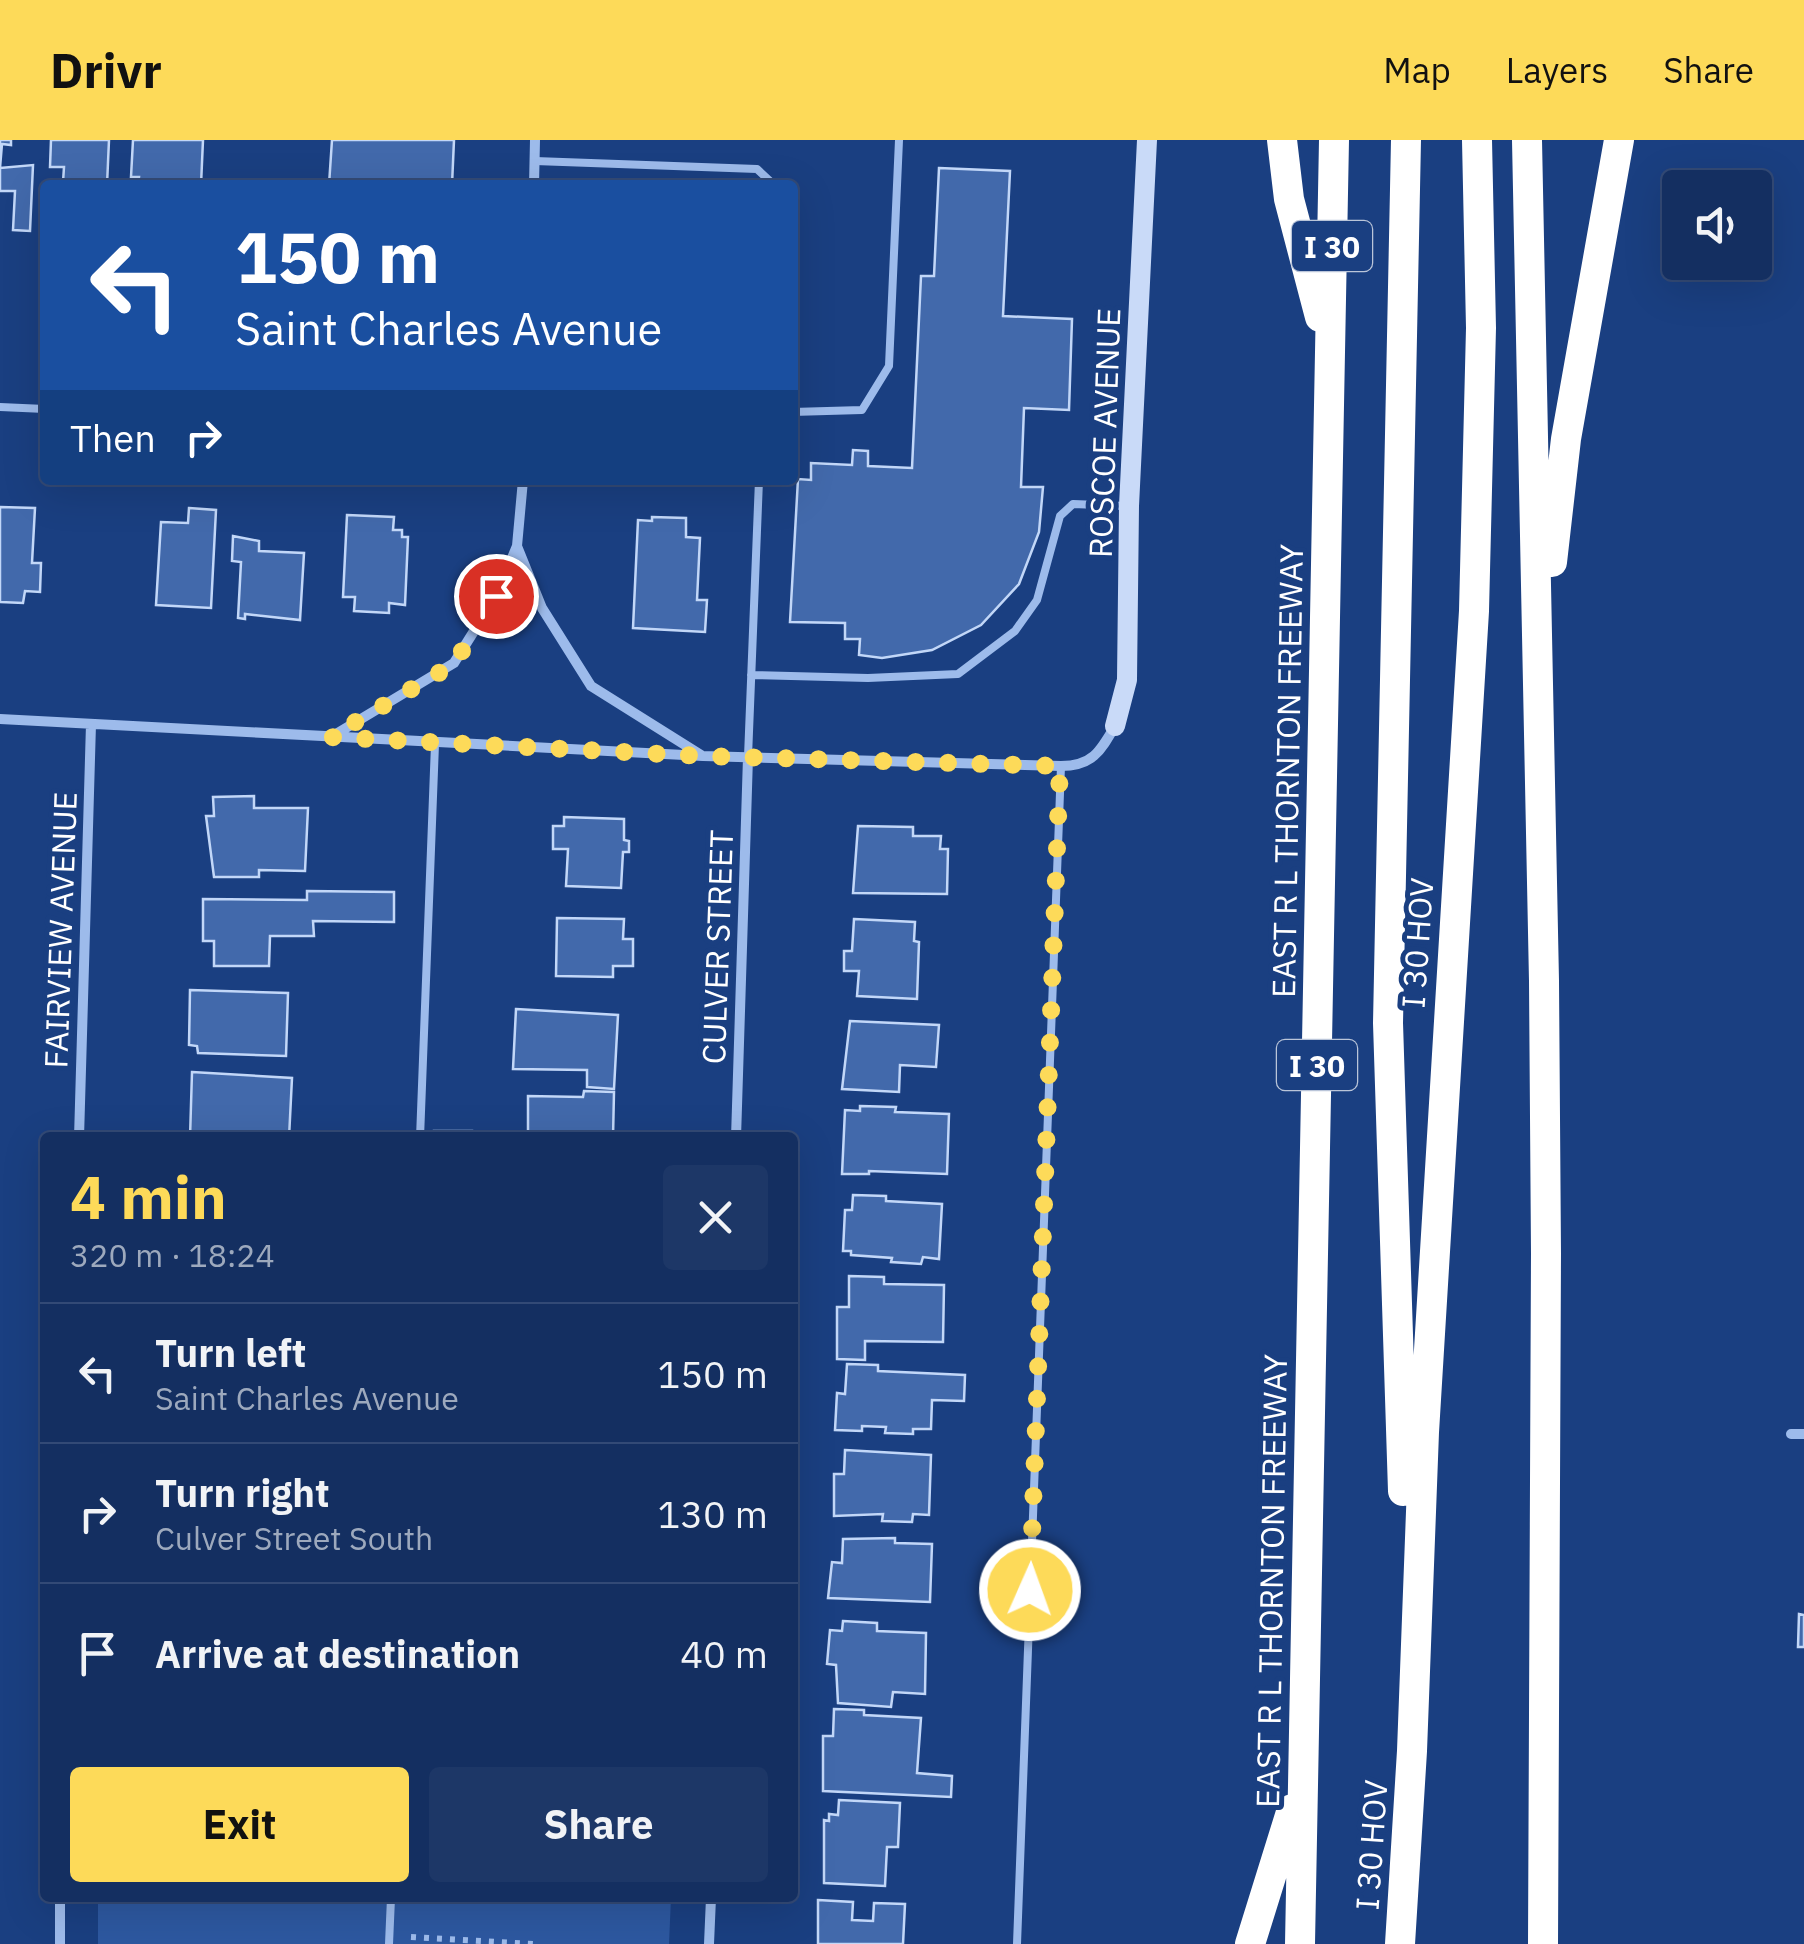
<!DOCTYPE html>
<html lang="en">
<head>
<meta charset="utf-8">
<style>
	:root { --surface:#142f61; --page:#1d3767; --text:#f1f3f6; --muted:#9da9bd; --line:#334a76; --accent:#fdda59 }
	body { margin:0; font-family:"IBM Plex Sans",sans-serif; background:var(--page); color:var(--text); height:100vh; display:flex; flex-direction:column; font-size:38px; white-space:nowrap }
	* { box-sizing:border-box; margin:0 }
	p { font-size:32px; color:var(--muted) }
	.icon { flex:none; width:55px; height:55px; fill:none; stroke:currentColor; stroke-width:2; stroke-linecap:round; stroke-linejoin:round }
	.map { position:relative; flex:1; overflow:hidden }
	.sheet { position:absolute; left:40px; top:992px; width:758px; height:770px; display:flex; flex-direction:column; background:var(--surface); border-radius:10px; box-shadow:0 10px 40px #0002,0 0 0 2px var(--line) }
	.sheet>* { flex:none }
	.guide { position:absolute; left:40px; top:40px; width:758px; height:305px; border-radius:10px; box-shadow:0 10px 40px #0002,0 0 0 2px var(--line); background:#1a4fa0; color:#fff; overflow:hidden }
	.fabs { position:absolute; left:1662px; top:30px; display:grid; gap:20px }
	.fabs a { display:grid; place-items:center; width:110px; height:110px; border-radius:10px; background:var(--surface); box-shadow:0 10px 40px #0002,0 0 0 2px var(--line); font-size:50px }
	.pin { position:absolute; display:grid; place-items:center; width:85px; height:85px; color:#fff; margin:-42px; border:5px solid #fff; border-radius:50%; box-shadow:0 2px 10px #0007 }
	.me { position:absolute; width:110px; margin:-55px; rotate:2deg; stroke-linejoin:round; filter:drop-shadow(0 0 8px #0008) }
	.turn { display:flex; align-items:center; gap:35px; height:210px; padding:0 30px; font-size:45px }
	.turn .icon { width:130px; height:130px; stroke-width:2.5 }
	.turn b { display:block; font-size:70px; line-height:85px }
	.then { display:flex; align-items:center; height:95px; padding:0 30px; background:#0003; gap:20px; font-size:38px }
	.round { display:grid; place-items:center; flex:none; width:105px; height:105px; border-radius:10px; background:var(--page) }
	.headline { display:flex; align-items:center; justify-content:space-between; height:170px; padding:0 30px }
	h1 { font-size:60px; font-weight:800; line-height:75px; color:var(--accent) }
	.cta { display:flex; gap:20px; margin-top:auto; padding:20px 30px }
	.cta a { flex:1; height:115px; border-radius:10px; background:var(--accent); color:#111; font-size:40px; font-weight:800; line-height:115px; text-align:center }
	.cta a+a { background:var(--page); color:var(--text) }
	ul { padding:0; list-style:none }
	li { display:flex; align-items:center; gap:30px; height:140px; padding:0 30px; border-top:2px solid var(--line) }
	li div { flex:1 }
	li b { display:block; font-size:38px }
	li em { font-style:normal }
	header { display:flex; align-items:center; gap:60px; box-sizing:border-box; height:140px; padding:0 50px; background:var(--accent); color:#111 }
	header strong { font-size:48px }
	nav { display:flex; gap:55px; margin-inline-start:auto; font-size:35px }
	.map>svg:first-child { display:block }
	.green { fill:#2d58a0 }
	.building { fill:#4269ab; stroke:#c2d7f8; stroke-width:2.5 }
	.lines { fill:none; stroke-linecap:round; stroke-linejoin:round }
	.path { stroke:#9dbbeb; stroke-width:6; stroke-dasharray:5 8; stroke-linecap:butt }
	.lane { stroke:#9dbbeb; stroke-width:8 }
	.street { stroke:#9dbbeb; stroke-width:10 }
	.secondary { stroke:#c9daf8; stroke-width:20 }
	.highway { stroke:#fff; stroke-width:30 }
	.route { stroke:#fdda59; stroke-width:18; stroke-dasharray:0 32.4 }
	.labels { text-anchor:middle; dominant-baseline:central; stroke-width:10; stroke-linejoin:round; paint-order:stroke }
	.shield { fill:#1a3f81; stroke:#bac5d9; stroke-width:2.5 }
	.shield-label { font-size:30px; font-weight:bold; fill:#fff }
	.street-label { font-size:32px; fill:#fff; stroke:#1a3f81 }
</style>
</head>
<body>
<header>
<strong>Drivr</strong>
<nav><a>Map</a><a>Layers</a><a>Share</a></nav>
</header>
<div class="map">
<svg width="1804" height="1804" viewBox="0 0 1804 1804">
	<rect width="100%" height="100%" fill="#1a3f81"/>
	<path class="green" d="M98 1758H671L669 1804H98Z"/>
	<path class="building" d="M0 0H11V5L2 4 0 28 33 25 30 91 13 90 15 51H0Z
		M51 0H109L107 45H52V42H63L64 27H50Z
		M133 0H203L201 45H138L139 37H131Z
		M332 0H454L452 45H329Z
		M939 28 1010 31 1003 176 1072 179 1069 270 1024 268 1021 347H1043L1039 392 1019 444 981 485 932 510 882 518 859 515 860 499H845V483L790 482 798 339 811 340V323L852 325 853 310 868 311V326L912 328 921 136H934Z
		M0 367 35 368 32 423H41L40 452 25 451 23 463 0 462Z
		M189 368 216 370 211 468 156 465 161 382 188 383Z
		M347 375 394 377 393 390H402V397H408L405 465 389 463V473L354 471 355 457H343Z
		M652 377 686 378V397L700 398 697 460H707L705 492 633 488 638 380 652 381Z
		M233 396 259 401V411L304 413 300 480 245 474V479L238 478 241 422 232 421Z
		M254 656V668H308L305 731 259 730V737H214L206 676H214L213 657Z
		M564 677 624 679V700L629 701V712H623L621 748 566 746 568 709H553V686H564Z
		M858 686 913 687V696H941L940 709H948L947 754 853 753Z
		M307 751 394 752V782L313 781 314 796H270L269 826H214V801H203V759L307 760Z
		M557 778 624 779 623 799H633V826H613V837L556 836Z
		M854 779 915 782 914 801 919 802 917 859 857 856 859 831H844V811H852Z
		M190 850 288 853 286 916 198 913 197 906 189 905Z
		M516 869 618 875 614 949 587 947V930L513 929Z
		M850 881 939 885 936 927 900 925 899 952 842 949Z
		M192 932 292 938 289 998H190Z
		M584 951 614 952 613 998H528V956L583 957Z
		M860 966 896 967 895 972 949 974 947 1034 869 1031V1034H842L845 970 860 971Z
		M434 991H472V998H434Z
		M853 1055 886 1056V1061L942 1064 939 1119 923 1117 921 1124 891 1122 892 1118 851 1115V1111H843L845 1070H852Z
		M849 1136 884 1137V1144L944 1145 943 1202 865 1201V1220L837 1219V1167H849Z
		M847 1224 878 1225V1231L965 1235 964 1261 932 1260 931 1289H913V1294L885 1293 886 1287 862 1286V1291L835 1290 837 1253 845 1254Z
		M845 1310 931 1315 929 1375 913 1374 912 1382 882 1381 883 1374 834 1376V1334H844Z
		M895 1398V1403L932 1404 930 1462 828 1458 832 1422 842 1423 843 1399Z
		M1799 1474 1804 1475V1507H1798Z
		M843 1481 877 1483V1491L926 1493 925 1554 893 1552 891 1567 838 1563 836 1525 827 1524 830 1490 842 1491Z
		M834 1569 864 1570V1575L921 1578 917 1633 952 1636 951 1657 823 1651V1596H833Z
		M839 1660 900 1663 898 1707H887L885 1746 824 1743V1680L829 1681V1674L838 1675Z
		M818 1760 853 1762 852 1780 873 1781 874 1763 905 1764 903 1804H818Z"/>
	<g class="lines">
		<path class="path" d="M411 1797 533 1804"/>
		<path class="lane" d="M535 21 757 29 774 45
			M0 267 45 269
			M792 272 862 270 889 226 899 0
			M751 535 868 538 958 534 1015 491 1037 460 1060 376 1073 364 1125 366
			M748 617 759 340
			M420 998 435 604
			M389 1804 391 1758
			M1017 1804 1061 626"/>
		<path class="street" d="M534 45 535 0
			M517 406 542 468 591 546 701 615
			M0 579 703 616 1061 626C1092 626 1100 612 1115 586
			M331 597 454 523 496 456 517 406 523 340
			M79 998 91 584
			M736 998 748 617
			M1791 1294H1804
			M60 1804V1758
			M709 1804 711 1758"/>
		<path class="secondary" d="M1115 586 1127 540 1129 366 1147 0"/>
		<path class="highway" d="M1282 0 1289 59 1320 177
			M1527 0 1544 841 1546 1113 1543 1804
			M1552 422 1566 299 1619 0
			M1403 1351 1388 883 1406 0
			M1250 1804 1292 1669
			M1300 1804 1334 0
			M1400 1804 1412 1611 1424 1292 1474 471 1481 188 1477 0"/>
	</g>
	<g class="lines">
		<path class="route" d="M496 456 454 524 330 597 703 616 1060 626 1030 1450"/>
	</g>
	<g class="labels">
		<g class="shield">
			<rect x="1292" y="81" width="80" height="50" rx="8"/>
			<rect x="1277" y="900" width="80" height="50" rx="8"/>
		</g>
		<g class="shield-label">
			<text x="1332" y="106">I 30</text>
			<text x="1317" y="925">I 30</text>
		</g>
		<g class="street-label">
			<text transform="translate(1104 293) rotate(-88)">ROSCOE AVENUE</text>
			<text transform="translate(1287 631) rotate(-89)">EAST R L THORNTON FREEWAY</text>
			<text transform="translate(60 790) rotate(-88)">FAIRVIEW AVENUE</text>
			<text transform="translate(1417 803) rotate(-86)">I 30 HOV</text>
			<text transform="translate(717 807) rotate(-88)">CULVER STREET</text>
			<text transform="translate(1271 1441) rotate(-89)">EAST R L THORNTON FREEWAY</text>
			<text transform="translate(1371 1705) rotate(-86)">I 30 HOV</text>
		</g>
	</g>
</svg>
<div class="fabs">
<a><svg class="icon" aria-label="sound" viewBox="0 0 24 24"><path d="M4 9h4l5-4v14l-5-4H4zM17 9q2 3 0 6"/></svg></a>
</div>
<div class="pin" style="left:496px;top:456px;background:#d93025"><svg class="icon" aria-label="arrive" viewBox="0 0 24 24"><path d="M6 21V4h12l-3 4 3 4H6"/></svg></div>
<svg class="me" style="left:1030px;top:1450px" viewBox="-20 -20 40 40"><circle r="17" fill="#fdda59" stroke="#fff" stroke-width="3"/><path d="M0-11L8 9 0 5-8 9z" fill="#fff"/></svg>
<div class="guide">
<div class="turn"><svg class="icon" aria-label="left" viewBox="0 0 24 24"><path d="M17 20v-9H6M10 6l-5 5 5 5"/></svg><div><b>150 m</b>Saint Charles Avenue</div></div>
<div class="then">Then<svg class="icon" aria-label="right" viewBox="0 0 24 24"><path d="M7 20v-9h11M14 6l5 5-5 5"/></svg></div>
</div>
<section class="sheet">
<div class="headline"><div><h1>4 min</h1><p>320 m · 18:24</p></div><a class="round"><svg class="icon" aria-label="close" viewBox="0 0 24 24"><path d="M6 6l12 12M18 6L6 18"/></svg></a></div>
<ul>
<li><svg class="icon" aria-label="left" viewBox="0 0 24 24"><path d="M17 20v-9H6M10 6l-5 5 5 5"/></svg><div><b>Turn left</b><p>Saint Charles Avenue</p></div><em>150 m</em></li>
<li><svg class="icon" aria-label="right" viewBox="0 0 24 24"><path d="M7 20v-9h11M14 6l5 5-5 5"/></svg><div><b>Turn right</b><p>Culver Street South</p></div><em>130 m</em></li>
<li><svg class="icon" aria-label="arrive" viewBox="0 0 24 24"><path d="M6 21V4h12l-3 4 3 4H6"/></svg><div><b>Arrive at destination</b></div><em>40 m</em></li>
</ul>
<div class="cta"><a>Exit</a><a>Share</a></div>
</section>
</div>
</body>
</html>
